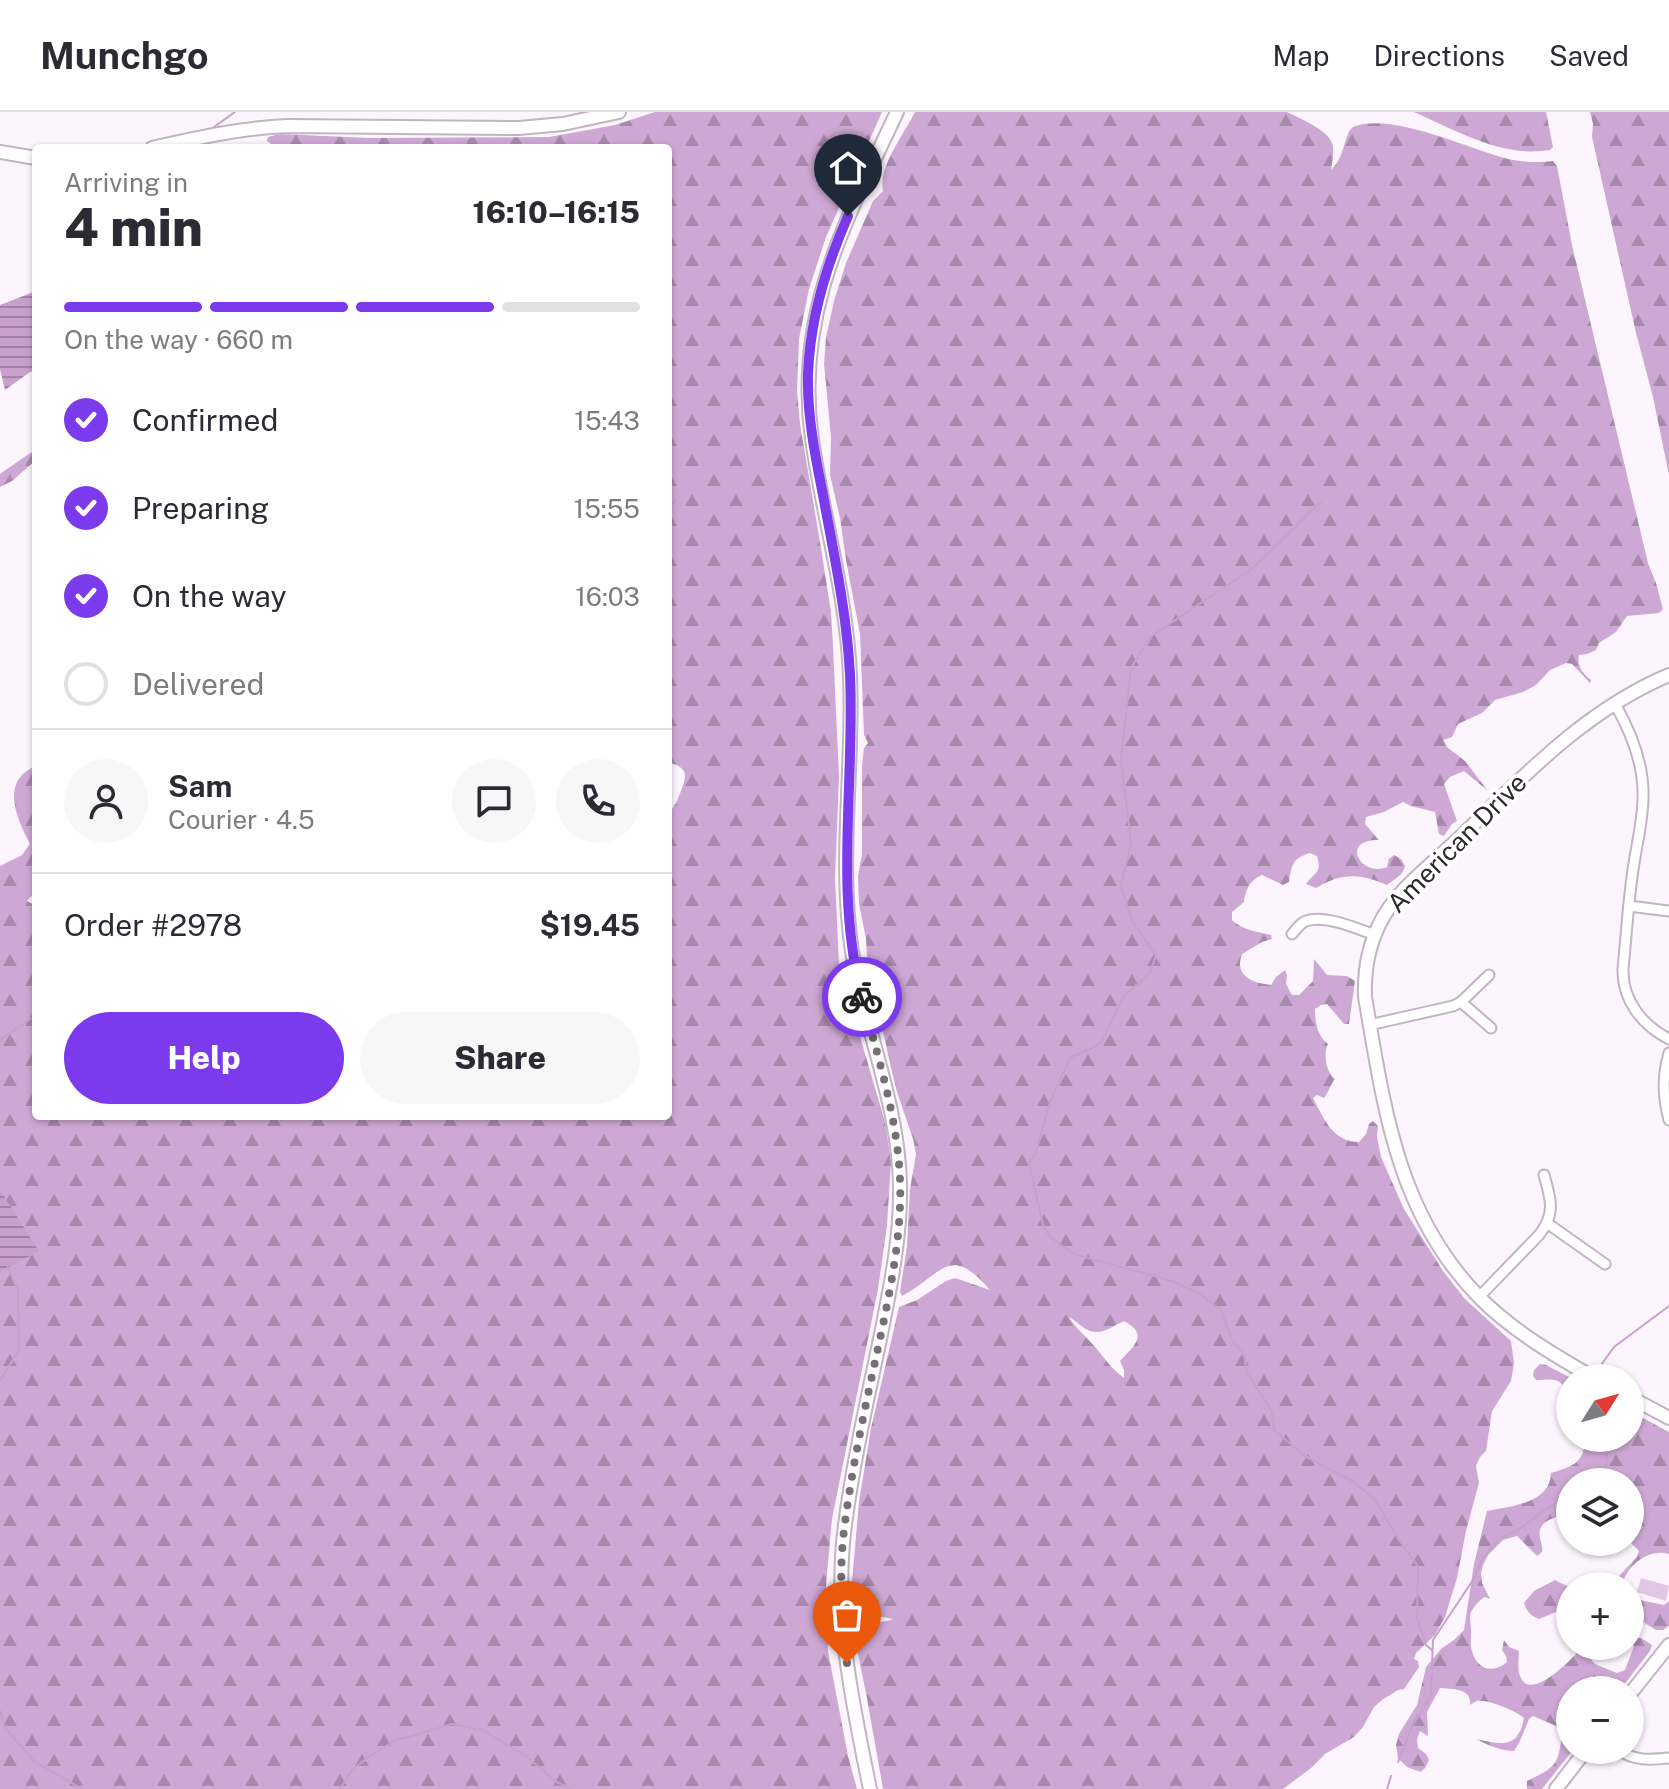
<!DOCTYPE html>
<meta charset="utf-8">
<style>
:root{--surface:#fff;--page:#f7f7f7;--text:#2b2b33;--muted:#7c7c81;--line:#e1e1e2;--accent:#7c3aed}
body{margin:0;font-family:"Public Sans",sans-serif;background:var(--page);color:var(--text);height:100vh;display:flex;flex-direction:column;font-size:30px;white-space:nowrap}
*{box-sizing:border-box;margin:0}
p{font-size:26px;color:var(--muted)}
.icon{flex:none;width:44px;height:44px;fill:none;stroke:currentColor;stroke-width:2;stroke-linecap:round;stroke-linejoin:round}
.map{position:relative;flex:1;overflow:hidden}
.sheet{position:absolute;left:32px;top:32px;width:640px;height:976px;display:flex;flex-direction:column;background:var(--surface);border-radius:8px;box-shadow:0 2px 6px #0004}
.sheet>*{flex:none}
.needle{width:52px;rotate:53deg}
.tools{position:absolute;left:1556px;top:1252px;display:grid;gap:16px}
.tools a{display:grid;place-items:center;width:88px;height:88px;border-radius:50%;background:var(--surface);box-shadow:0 2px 6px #0004;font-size:40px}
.pin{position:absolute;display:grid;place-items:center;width:68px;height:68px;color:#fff;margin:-82px -34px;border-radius:50% 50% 50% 0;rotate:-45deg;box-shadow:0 0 8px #0007}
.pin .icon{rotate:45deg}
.courier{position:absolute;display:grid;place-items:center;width:80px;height:80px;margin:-40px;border:6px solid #7c3aed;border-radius:50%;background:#fff;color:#222;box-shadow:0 2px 10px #0007}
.overview em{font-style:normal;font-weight:800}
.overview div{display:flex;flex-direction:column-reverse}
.overview{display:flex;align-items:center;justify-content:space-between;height:136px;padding:0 32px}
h1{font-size:52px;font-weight:800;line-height:60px}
.bar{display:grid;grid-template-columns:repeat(4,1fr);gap:12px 8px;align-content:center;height:96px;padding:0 32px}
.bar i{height:10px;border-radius:6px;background:var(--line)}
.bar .active{background:var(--accent)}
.bar p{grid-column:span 4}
.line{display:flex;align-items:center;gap:20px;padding:0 32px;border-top:2px solid var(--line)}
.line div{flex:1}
.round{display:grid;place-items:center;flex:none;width:84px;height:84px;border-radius:42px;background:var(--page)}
ol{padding:0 32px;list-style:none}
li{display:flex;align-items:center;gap:24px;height:88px}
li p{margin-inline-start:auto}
li .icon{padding:8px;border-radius:50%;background:var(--accent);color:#fff;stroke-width:4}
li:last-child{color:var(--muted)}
li i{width:44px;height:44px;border:4px solid var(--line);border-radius:50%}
.cta{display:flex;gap:16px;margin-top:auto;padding:16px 32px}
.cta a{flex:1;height:92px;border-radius:48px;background:var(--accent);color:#fff;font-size:32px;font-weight:800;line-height:92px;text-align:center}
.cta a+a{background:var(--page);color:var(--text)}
header{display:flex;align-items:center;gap:48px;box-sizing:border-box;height:112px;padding:0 40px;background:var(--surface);border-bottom:2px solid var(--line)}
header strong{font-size:38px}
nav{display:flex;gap:44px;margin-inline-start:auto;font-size:28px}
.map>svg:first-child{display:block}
</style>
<header>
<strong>Munchgo</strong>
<nav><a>Map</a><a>Directions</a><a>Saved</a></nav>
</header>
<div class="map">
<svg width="1669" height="1677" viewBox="0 0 1669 1677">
<defs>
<pattern id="forest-firs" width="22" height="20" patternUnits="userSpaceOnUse" patternTransform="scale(2)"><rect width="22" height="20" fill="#cea8d4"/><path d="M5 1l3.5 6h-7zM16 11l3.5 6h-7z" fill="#a789ac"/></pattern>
<pattern id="water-rules" width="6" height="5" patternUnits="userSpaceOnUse" patternTransform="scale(2)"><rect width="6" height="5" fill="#c7a1cc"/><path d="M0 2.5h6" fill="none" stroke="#a283a6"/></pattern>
</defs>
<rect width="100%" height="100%" fill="#fdf5fe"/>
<!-- forest -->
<g fill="url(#forest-firs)" fill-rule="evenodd">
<path d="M655,0H882L826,125L809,177L799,227L797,279L800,312L820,430L831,500L833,534L839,665L835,766L839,853L885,1010L891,1049L887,1114L878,1177L832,1407L826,1473L828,1539L848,1644L857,1677H0V754L22,743L30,732C16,705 0,669 36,654V736L34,739L36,743V778L27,789L36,794V1004H668V702C675,694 677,689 681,679C688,661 687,656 668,650V36H277L267,29L268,25L279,22L370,26L549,25L615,13Z"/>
<path d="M915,0H1287C1299,6 1328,18 1332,31C1335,39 1332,50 1331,58C1346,44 1343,23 1353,15C1391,0 1464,35 1504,46C1520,50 1536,51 1553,49L1557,54L1572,133L1648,451L1656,471L1663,497L1659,501L1627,504L1616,520L1599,531L1596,538L1587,542L1579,543C1577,555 1582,560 1591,568L1590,571L1572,552L1566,551L1550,558L1536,573L1523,580L1495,588L1482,601L1458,612L1452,625L1443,628L1447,635L1465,649L1488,679L1464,659L1450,665L1444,672L1457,709L1452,712L1444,724L1439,722L1435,700L1411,694L1403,690L1384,700L1366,705L1365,712L1379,728C1339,727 1361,766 1387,755L1389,747L1394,743L1401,747L1405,754C1403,763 1395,767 1387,773C1359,761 1342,761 1316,776L1306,772C1316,759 1322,761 1317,744L1310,741C1292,747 1292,752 1289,770L1283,773L1262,763C1250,768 1245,778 1244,790L1232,800V808C1244,819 1256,819 1271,823L1272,827L1262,830L1242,842C1234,864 1252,871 1271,873L1276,865L1285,858L1287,863L1286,872L1292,883H1299L1313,869L1314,847L1327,863L1347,864L1355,869L1349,912H1344L1327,892L1321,893L1315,897C1315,910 1317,924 1328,932C1323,942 1326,960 1335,967C1330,973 1329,980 1324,986L1317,983L1313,986C1324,1007 1333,1030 1359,1030L1366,1022L1369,1012L1373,1009L1378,1014L1377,1025L1381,1045L1404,1097L1443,1159L1465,1187L1511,1229L1514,1251L1511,1269L1492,1299L1486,1339L1480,1345L1476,1354L1479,1371L1466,1419L1457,1466L1445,1505L1435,1523L1416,1541L1414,1547L1418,1549L1419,1555L1404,1577L1398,1578L1382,1588L1374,1595L1363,1615L1354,1625L1325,1642L1311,1656L1283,1677H883L866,1581L853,1518C861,1512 882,1511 893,1507L857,1500L853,1495L851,1481L859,1390L871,1316L899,1195L917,1188L946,1169L955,1166L990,1178C949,1130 942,1163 902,1184L900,1180L907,1134L910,1077L916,1042L913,1027L897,980L889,947L867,845L866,827L859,792L858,764L862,742V654L864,636L868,631L864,623L860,522L846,448L840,406L830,363L831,325L824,252L826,225L834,189L846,151L873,89L883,79C878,55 904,22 915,0ZM1069,1205C1073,1207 1076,1210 1080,1213C1098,1227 1107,1217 1124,1209C1150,1223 1133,1234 1120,1249L1124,1258V1266C1113,1258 1105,1247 1096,1236C1087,1225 1076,1217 1069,1205Z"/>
<path d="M1414,0H1546L1553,35L1550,38C1502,46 1457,19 1414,0Z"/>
<path d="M1590,0H1669V363L1653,285L1636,221L1592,25L1593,12Z"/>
<path d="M36,337V348L12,369L0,375V362Z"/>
<path d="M1540,1252L1546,1253L1571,1266L1570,1283C1560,1265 1555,1267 1536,1268L1533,1264L1534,1258Z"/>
<path d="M1630,1299L1669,1320V1442C1648,1436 1626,1454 1622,1474H1616L1620,1463L1637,1445L1639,1439L1630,1430V1370H1570V1401C1557,1405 1536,1408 1540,1426C1541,1431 1543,1435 1542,1440L1537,1444L1517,1424L1503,1428L1488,1443L1483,1453L1481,1461L1482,1471L1490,1487L1484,1485C1479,1489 1474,1494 1471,1500C1469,1505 1471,1513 1471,1519C1471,1526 1470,1533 1472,1539C1477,1558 1493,1562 1507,1550L1506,1544L1502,1538L1504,1528L1509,1535L1519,1539C1519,1546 1517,1557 1520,1564C1530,1590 1567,1551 1576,1542L1575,1534H1580L1595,1552L1617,1561L1625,1558L1634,1534L1630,1529L1634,1526H1641L1652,1533L1650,1539L1620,1578H1570V1638H1573L1542,1677H1527V1669C1560,1653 1557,1653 1563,1617L1533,1604L1529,1607L1519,1631L1514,1639C1501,1639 1488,1633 1476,1627C1501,1632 1518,1638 1524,1606C1516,1599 1488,1587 1477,1589C1474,1590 1472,1592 1470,1593C1472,1576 1452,1577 1440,1576L1427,1600L1428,1624L1420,1619L1417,1627L1418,1636L1426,1642L1429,1648L1425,1656L1421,1660L1407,1655L1398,1646L1396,1633L1399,1622L1417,1593L1426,1555L1442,1536L1454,1528L1464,1518L1474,1452L1487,1399C1510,1394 1550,1392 1551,1361C1571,1355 1586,1351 1584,1326H1630Z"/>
<path d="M1555,1468L1569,1475L1570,1493L1566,1496L1539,1507C1531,1504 1527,1500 1524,1491L1534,1479Z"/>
<path d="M1630,1486L1664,1493L1669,1489V1514L1663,1518H1656L1630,1502Z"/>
</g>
<!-- pitch -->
<path fill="#e2c6e6" d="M1641,1466L1669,1474L1666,1489L1637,1480Z"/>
<!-- water -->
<g fill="url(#water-rules)">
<path d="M36,179V258L30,260L5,278L0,257V193Z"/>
<path d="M0,1078L39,1139L0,1160Z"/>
</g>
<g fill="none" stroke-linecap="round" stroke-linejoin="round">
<!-- stream -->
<g stroke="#c7a1cc" stroke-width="2">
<path d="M214,15L235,0"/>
<path d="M211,36L212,35"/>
<path d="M1321,390L1253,456L1150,525L1131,556L1121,647L1131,731L1121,774L1132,809L1156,844L1150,861L1124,884L1102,929L1096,934L1070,946L1050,990L1036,1041L1029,1051L1043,1113L1050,1125L1074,1142L1172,1169L1200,1182L1221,1198L1232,1228L1244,1243L1247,1261L1272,1299L1274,1318L1305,1344L1354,1370L1376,1389L1398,1427L1418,1454L1417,1506L1426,1533L1432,1538"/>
<path d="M668,398L675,388"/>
<path d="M0,928L36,903"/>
<path d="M1601,1253L1614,1235L1669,1194"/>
<path d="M0,1269L19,1238L18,1179L7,1153"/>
<path d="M1598,1370C1606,1357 1611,1340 1603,1326"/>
<path d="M0,1598L5,1616L34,1649L82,1677"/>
<path d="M1398,1650L1412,1615L1431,1583L1433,1528L1473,1468L1483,1446L1499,1427L1521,1416L1546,1397L1562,1389L1570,1387"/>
<path d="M340,1677L352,1658L370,1644L398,1627L412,1624L452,1612L483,1618L527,1645L557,1670L571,1677"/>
<path d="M1387,1677L1391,1664"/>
</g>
<defs>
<g id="street">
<path d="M1615,592C1631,620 1644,652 1643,685C1643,711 1635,739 1632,765C1628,795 1626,826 1623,857C1622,888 1642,913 1669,927"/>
<path d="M1629,794L1669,799"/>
<path d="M1292,822C1297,817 1300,811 1306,809C1324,802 1358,817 1375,823"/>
<path d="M1461,890L1491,916"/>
<path d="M1369,913L1453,894L1461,890L1489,863"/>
<path d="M1669,941C1662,965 1663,985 1669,1008"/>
<path d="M1547,1111L1605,1152"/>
<path d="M1479,1185L1539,1123C1556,1102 1551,1087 1544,1063"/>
<path d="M1618,1638C1635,1649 1650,1648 1669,1646"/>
</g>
<g id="secondary">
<path d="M152,36C197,26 241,16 287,14L519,16L563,12L619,0"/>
<path d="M0,40L36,46"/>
<path d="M1594,1266C1554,1243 1513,1219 1480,1186C1397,1102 1384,995 1365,885C1364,860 1368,836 1379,813C1394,781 1427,756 1453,732C1519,669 1583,599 1669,563"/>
<path d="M1630,1285L1669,1306"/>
<path d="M1630,1582L1669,1533"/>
<path d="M870,1677C852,1590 833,1502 845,1413C853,1351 867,1289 880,1227C890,1177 901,1125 900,1074C899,993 865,918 852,839C838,748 854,655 850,564C847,484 823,406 812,327C794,201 846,109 897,0"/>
<path d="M1556,1677L1586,1638"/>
</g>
</defs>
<!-- street casing -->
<use href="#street" stroke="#c0b6c1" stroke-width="13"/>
<!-- secondary casing -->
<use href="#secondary" stroke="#c0b6c1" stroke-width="16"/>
<!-- street -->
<use href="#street" stroke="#fff" stroke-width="9"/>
<!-- secondary -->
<use href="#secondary" stroke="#fff" stroke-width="12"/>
</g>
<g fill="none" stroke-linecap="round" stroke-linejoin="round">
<!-- done -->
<path stroke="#757076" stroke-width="8" stroke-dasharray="0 14.4" d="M847,1551C841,1507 839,1462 844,1418C851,1362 863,1305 875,1250C886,1199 898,1146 900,1094C903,1022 880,953 862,885"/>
<!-- route -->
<path stroke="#7c3aed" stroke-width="10" d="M848,104C826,154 810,207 808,262C807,303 815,343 823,383C834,443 847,502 850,563C855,671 834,779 862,885"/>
</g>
<g text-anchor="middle" stroke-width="8" stroke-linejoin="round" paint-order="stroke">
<!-- street labels -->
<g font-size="26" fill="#2c282c" stroke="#fff">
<text transform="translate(1457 731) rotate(-45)" y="9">American Drive</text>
</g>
</g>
</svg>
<div class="tools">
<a><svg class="needle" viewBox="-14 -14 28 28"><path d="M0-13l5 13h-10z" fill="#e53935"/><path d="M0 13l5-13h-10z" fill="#7c7c81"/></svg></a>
<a><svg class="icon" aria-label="layers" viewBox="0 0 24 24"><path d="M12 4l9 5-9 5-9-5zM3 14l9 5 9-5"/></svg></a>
<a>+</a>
<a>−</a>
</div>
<div class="pin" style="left:847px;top:1551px;background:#ea580c"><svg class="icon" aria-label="bag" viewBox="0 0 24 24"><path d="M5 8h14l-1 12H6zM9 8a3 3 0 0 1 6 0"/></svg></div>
<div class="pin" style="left:848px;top:104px;background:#1f2937"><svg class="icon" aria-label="home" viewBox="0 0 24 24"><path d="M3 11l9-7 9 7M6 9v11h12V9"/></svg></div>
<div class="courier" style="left:862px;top:885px"><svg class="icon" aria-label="bike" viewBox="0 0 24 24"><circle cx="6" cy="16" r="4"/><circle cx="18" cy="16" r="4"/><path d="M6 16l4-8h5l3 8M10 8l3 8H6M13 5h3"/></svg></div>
<section class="sheet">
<div class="overview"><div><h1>4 min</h1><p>Arriving in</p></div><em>16:10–16:15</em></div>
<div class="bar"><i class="active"></i><i class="active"></i><i class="active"></i><i></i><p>On the way · 660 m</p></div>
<ol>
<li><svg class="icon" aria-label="check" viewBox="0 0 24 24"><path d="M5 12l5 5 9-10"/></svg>Confirmed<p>15:43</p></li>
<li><svg class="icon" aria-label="check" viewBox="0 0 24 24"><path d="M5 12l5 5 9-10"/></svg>Preparing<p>15:55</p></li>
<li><svg class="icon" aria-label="check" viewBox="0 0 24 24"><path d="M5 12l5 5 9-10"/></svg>On the way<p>16:03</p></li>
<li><i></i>Delivered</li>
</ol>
<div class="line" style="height:144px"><a class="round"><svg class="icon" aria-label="person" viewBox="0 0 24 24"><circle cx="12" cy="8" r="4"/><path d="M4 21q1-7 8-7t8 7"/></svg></a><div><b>Sam</b><p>Courier · 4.5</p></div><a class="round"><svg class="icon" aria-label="chat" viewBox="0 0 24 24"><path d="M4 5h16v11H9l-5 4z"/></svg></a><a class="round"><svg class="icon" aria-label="phone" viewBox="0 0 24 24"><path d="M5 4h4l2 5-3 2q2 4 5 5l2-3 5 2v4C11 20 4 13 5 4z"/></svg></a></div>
<div class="line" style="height:104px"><div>Order #2978</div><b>$19.45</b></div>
<div class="cta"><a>Help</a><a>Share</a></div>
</section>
</div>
